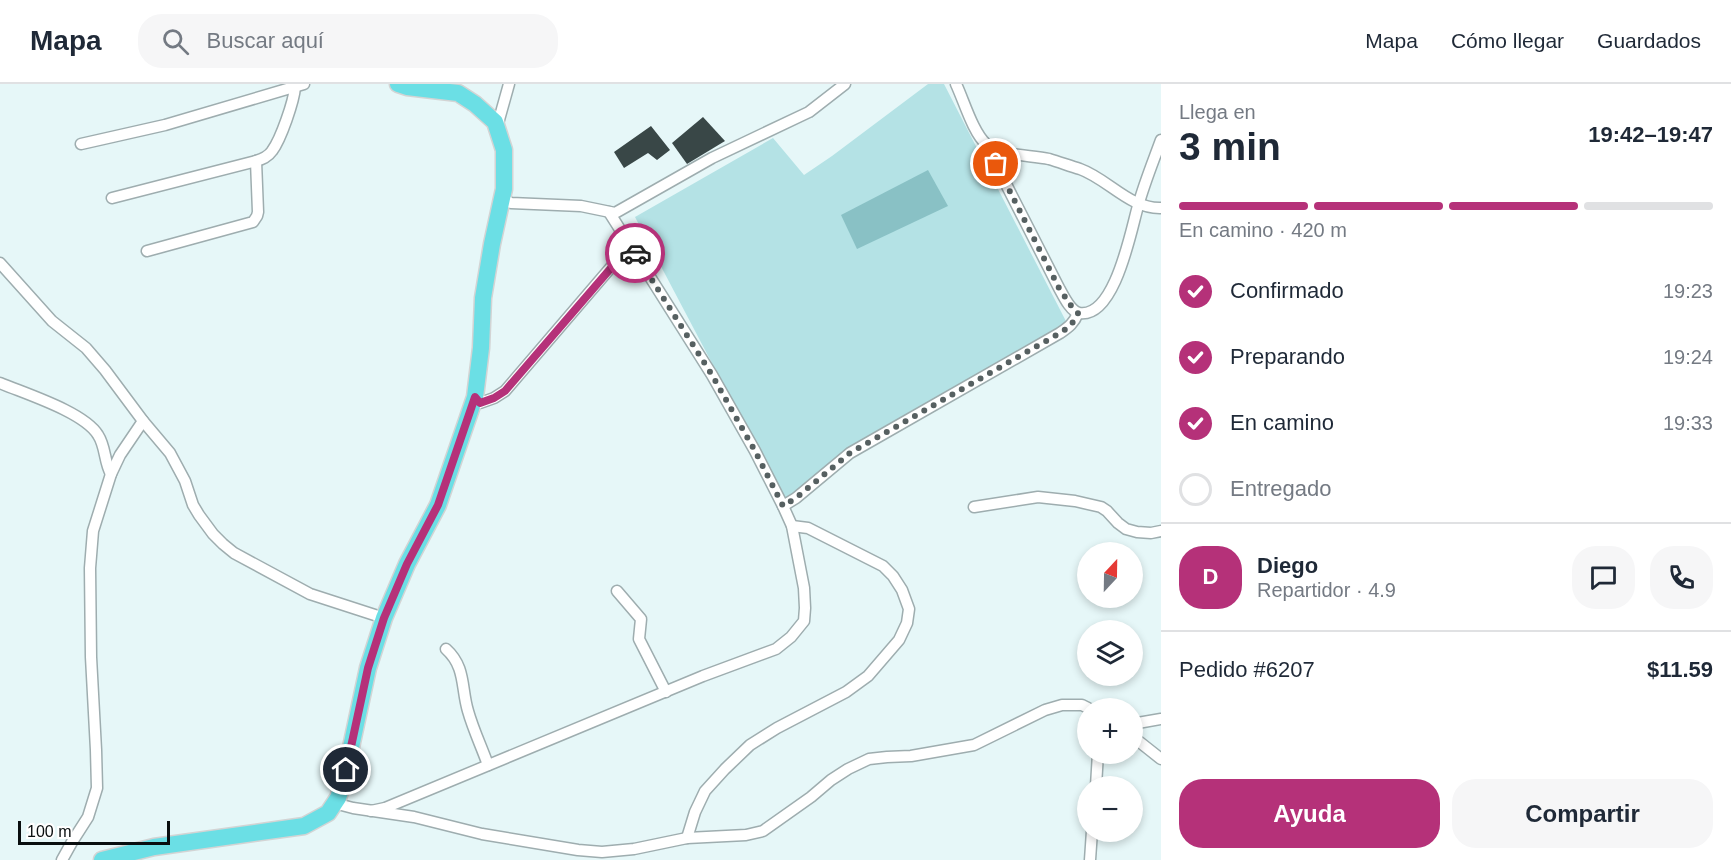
<!DOCTYPE html>
<html lang="es">
<meta charset="utf-8">
<style>
:root{--surface:#fff;--page:#f6f6f7;--text:#1f2937;--muted:#747a83;--line:#e0e1e3;--accent:#b53179}
body{margin:0;font-family:Arial,sans-serif;background:var(--page);color:var(--text);height:100vh;display:flex;flex-direction:column;font-size:22px;white-space:nowrap}
*{box-sizing:border-box;margin:0}
p{font-size:20px;color:var(--muted)}
.icon{flex:none;width:33px;height:33px;fill:none;stroke:currentColor;stroke-width:2;stroke-linecap:round;stroke-linejoin:round}
.map{position:relative;flex:1;overflow:hidden}
.sheet{display:flex;flex-direction:column;background:var(--surface);width:570px}
.sheet>*{flex:none}
.needle{width:39px;rotate:22deg}
.controls{position:absolute;left:1077px;top:458px;display:grid;gap:12px}
.controls a{display:grid;place-items:center;width:66px;height:66px;border-radius:50%;background:var(--surface);box-shadow:0 3px 9px #0003;font-size:30px}
.scale{position:absolute;left:18px;bottom:15px;width:152px;box-sizing:border-box;padding-left:6px;border:3px solid #090e0f;border-top:0;font-size:16px;line-height:21px;white-space:nowrap;color:#090e0f;-webkit-text-stroke:4px #fff;paint-order:stroke}
.pin{position:absolute;display:grid;place-items:center;width:51px;height:51px;color:#fff;margin:-26px;border:3px solid #fff;border-radius:50%;box-shadow:0 2px 6px #0007}
.courier{position:absolute;display:grid;place-items:center;width:60px;height:60px;margin:-30px;border:4px solid #b53179;border-radius:50%;background:#fff;color:#222;box-shadow:0 2px 8px #0007}
.headline em{font-style:normal;font-weight:700}
.headline div{display:flex;flex-direction:column-reverse}
.headline{display:flex;align-items:center;justify-content:space-between;height:102px;padding:0 18px}
h1{font-size:39px;font-weight:700;line-height:45px}
.bar{display:grid;grid-template-columns:repeat(4,1fr);gap:9px 6px;align-content:center;height:72px;padding:0 18px}
.bar i{height:8px;border-radius:4px;background:var(--line)}
.bar .on{background:var(--accent)}
.bar p{grid-column:span 4}
.line{display:flex;align-items:center;gap:15px;padding:0 18px;border-top:2px solid var(--line)}
.line div{flex:1}
.round{display:grid;place-items:center;flex:none;width:63px;height:63px;border-radius:24px;background:var(--page)}
ol{padding:0 18px;list-style:none}
li{display:flex;align-items:center;gap:18px;height:66px}
li p{margin-inline-start:auto}
li .icon{padding:6px;border-radius:50%;background:var(--accent);color:#fff;stroke-width:4}
li:last-child{color:var(--muted)}
li i{width:33px;height:33px;border:3px solid var(--line);border-radius:50%}
.action{display:flex;gap:12px;margin-top:auto;padding:12px 18px}
.action a{flex:1;height:69px;border-radius:24px;background:var(--accent);color:#fff;font-size:24px;font-weight:700;line-height:69px;text-align:center}
.action a+a{background:var(--page);color:var(--text)}
header{display:flex;align-items:center;gap:36px;box-sizing:border-box;height:84px;padding:0 30px;background:var(--surface);border-bottom:2px solid var(--line)}
header strong{font-size:28px}
nav{display:flex;gap:33px;margin-inline-start:auto;font-size:21px}
.search{width:420px;height:54px;background:var(--page);display:flex;align-items:center;gap:15px;box-sizing:border-box;padding:0 21px;border-radius:24px;color:var(--muted);font-size:22px}
main{display:flex;flex:1;min-height:0}
.map>svg:first-child{display:block}
</style>
<header>
<strong>Mapa</strong>
<div class="search"><svg class="icon" aria-label="search" viewBox="0 0 24 24"><circle cx="10" cy="10" r="6"/><path d="M15 15l6 6"/></svg>Buscar aquí</div>
<nav><a>Mapa</a><a>Cómo llegar</a><a>Guardados</a></nav>
</header>
<main>
<div class="map">
<svg width="1161" height="776" viewBox="0 0 1161 776">
<rect width="100%" height="100%" fill="#e6f7f8"/>
<!-- green -->
<path fill="#b4e2e5" d="M928,0H944L1071,247L946,311L780,421L754,359L635,133L773,54L804,91L832,72Z"/>
<!-- water -->
<path fill="#89c1c5" d="M928,86L948,122L857,165L841,131Z"/>
<!-- building -->
<g fill="#394747">
<path d="M703,33L725,57L687,80L672,59Z"/>
<path d="M651,42L670,66L657,76L648,69L624,84L614,68Z"/>
</g>
<g fill="none" stroke-linecap="round" stroke-linejoin="round">
<defs>
<g id="street">
<path d="M956,0C964,17 973,49 987,61C1001,72 1031,71 1049,75C1059,78 1070,82 1080,85C1108,95 1130,125 1161,124"/>
<path d="M497,43L509,0"/>
<path d="M985,59L1059,204C1063,211 1070,227 1079,229C1115,235 1131,146 1138,122C1144,100 1153,78 1161,56"/>
<path d="M81,60L165,41L304,0"/>
<path d="M504,109L503,115L511,119L581,122L615,129L712,74L809,28L845,0"/>
<path d="M112,114L256,77C262,75 268,73 272,67C281,55 294,17 295,3L293,0"/>
<path d="M147,167L253,138L257,132L258,128L256,77"/>
<path d="M0,179L52,237L86,264L105,286L143,337L170,369L185,397L193,421L199,431L213,450L223,460L234,469L310,510L384,534"/>
<path d="M0,299C26,310 84,328 98,351C106,363 104,378 111,390"/>
<path d="M475,313L480,319L494,314L505,307L630,161"/>
<path d="M783,422L796,414L850,369L1060,249C1069,243 1074,239 1078,229"/>
<path d="M974,423L1038,413L1075,417L1101,423L1107,427L1118,439L1126,445L1137,448L1151,449L1161,447"/>
<path d="M617,507L641,535L639,555L666,608"/>
<path d="M446,565C466,583 461,604 468,627C473,645 482,664 488,681"/>
<path d="M1132,640L1161,635"/>
<path d="M1132,652L1161,675"/>
<path d="M1096,702L1098,669"/>
<path d="M334,719L353,724L414,733L482,750L578,766L602,768L634,765L687,754L746,751L763,747L811,713L831,696L848,685L869,675L887,673L911,672L974,661L1045,626L1062,621H1082L1088,624"/>
<path d="M371,727L385,724L703,592L776,565L791,553L804,537L805,524L804,504L792,442L783,422L755,367L712,291L609,128"/>
<path d="M687,754L695,728L705,707L725,685L750,661L777,644L846,608L868,592L899,556L907,539L909,525L902,506L893,492L883,482L808,444L792,442"/>
<path d="M62,776L72,758L88,733L97,704L96,666L91,573L90,484L93,447L111,390L120,371L143,337"/>
<path d="M1090,776L1092,747"/>
</g>
<path id="primary" d="M102,776L154,763L304,742L328,729L338,714L344,696L368,584L384,534L407,480L438,421L475,313L481,264L483,214L492,160L504,105V66L495,38L475,20L458,9L407,3L398,0"/>
</defs>
<!-- street casing -->
<use href="#street" stroke="#9eadaf" stroke-width="13"/>
<!-- primary casing -->
<use href="#primary" stroke="#d3d4d4" stroke-width="19"/>
<!-- street -->
<use href="#street" stroke="#fff" stroke-width="10"/>
<!-- primary -->
<use href="#primary" stroke="#6bdfe5" stroke-width="16"/>
</g>
<g fill="none" stroke-linecap="round" stroke-linejoin="round">
<!-- done -->
<path stroke="#566061" stroke-width="6" stroke-dasharray="0 10.8" d="M635,169L712,291L755,367L783,422L796,414L850,369L1060,249C1069,243 1074,239 1078,229L1074,226L1059,204L996,80"/>
<!-- route -->
<path stroke="#b53179" stroke-width="8" d="M346,686L368,584L384,534L407,480L438,421L475,313L480,319L494,314L505,307L630,162L635,169"/>
</g>
</svg>
<div class="controls">
<a><svg class="needle" viewBox="-14 -14 28 28"><path d="M0-13l5 13h-10z" fill="#e53935"/><path d="M0 13l5-13h-10z" fill="#747a83"/></svg></a>
<a><svg class="icon" aria-label="layers" viewBox="0 0 24 24"><path d="M12 4l9 5-9 5-9-5zM3 14l9 5 9-5"/></svg></a>
<a>+</a>
<a>−</a>
</div>
<div class="scale">100 m</div>
<div class="pin" style="left:996px;top:80px;background:#ea580c"><svg class="icon" aria-label="bag" viewBox="0 0 24 24"><path d="M5 8h14l-1 12H6zM9 8a3 3 0 0 1 6 0"/></svg></div>
<div class="pin" style="left:346px;top:686px;background:#1f2937"><svg class="icon" aria-label="home" viewBox="0 0 24 24"><path d="M3 11l9-7 9 7M6 9v11h12V9"/></svg></div>
<div class="courier" style="left:635px;top:169px"><svg class="icon" aria-label="car" viewBox="0 0 24 24"><path d="M5 17H2v-5l4-1 3-4h7l3 4 3 1v5h-3M9 17h6M6 11h13"/><circle cx="7" cy="17" r="2"/><circle cx="17" cy="17" r="2"/></svg></div>
</div>
<section class="sheet">
<div class="headline"><div><h1>3 min</h1><p>Llega en</p></div><em>19:42–19:47</em></div>
<div class="bar"><i class="on"></i><i class="on"></i><i class="on"></i><i></i><p>En camino · 420 m</p></div>
<ol>
<li><svg class="icon" aria-label="check" viewBox="0 0 24 24"><path d="M5 12l5 5 9-10"/></svg>Confirmado<p>19:23</p></li>
<li><svg class="icon" aria-label="check" viewBox="0 0 24 24"><path d="M5 12l5 5 9-10"/></svg>Preparando<p>19:24</p></li>
<li><svg class="icon" aria-label="check" viewBox="0 0 24 24"><path d="M5 12l5 5 9-10"/></svg>En camino<p>19:33</p></li>
<li><i></i>Entregado</li>
</ol>
<div class="line" style="height:108px"><b class="round" style="background:var(--accent);color:#fff">D</b><div><b>Diego</b><p>Repartidor · 4.9</p></div><a class="round"><svg class="icon" aria-label="chat" viewBox="0 0 24 24"><path d="M4 5h16v11H9l-5 4z"/></svg></a><a class="round"><svg class="icon" aria-label="phone" viewBox="0 0 24 24"><path d="M5 4h4l2 5-3 2q2 4 5 5l2-3 5 2v4C11 20 4 13 5 4z"/></svg></a></div>
<div class="line" style="height:78px"><div>Pedido #6207</div><b>$11.59</b></div>
<div class="action"><a>Ayuda</a><a>Compartir</a></div>
</section>
</main>
